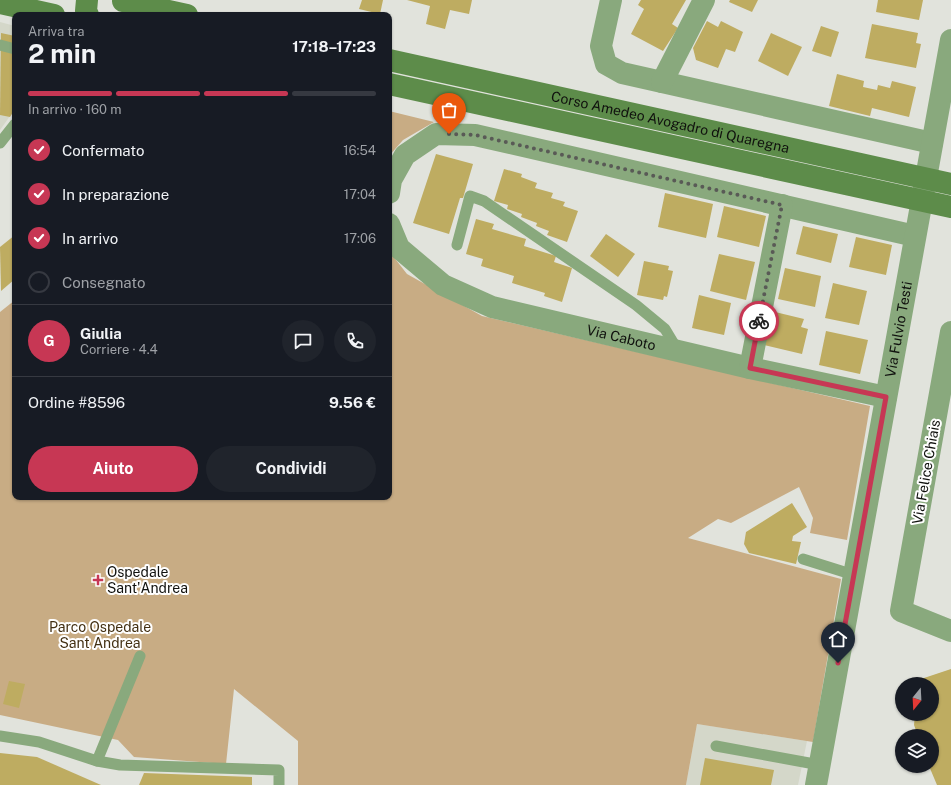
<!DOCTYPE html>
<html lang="it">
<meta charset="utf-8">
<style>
:root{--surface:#171b24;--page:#20242c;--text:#f1f3f6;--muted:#9ea1a6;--line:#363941;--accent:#c73754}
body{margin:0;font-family:"Public Sans",sans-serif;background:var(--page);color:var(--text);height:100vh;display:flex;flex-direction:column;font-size:15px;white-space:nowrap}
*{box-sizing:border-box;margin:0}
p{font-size:13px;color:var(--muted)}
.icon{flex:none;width:22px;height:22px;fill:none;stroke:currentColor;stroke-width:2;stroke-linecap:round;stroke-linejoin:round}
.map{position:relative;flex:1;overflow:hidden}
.drawer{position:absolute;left:12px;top:12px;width:380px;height:488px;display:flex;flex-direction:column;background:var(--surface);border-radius:8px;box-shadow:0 1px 3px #0004}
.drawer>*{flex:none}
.needle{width:26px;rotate:198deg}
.buttons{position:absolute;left:895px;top:677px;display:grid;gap:8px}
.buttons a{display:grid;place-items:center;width:44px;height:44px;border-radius:50%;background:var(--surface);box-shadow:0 1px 3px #0004;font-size:20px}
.pin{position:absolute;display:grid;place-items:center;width:34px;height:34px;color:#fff;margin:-41px -17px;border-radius:50% 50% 50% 0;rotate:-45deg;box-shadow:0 0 4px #0007}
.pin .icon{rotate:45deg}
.courier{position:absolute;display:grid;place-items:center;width:40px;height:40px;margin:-20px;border:3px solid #c73754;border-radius:50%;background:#fff;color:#222;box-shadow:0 1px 5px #0007}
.head em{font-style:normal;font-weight:700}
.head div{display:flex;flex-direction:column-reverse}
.head{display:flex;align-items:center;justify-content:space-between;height:68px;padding:0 16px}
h1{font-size:26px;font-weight:700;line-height:30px}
.bar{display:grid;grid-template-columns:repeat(4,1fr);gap:6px 4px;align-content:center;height:48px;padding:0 16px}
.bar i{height:5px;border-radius:3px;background:var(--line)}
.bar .selected{background:var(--accent)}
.bar p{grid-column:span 4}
.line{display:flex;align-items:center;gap:10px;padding:0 16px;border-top:1px solid var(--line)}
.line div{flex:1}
.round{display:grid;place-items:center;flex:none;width:42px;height:42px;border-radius:21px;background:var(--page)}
ol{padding:0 16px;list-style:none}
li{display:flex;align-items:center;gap:12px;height:44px}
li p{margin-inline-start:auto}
li .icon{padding:4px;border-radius:50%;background:var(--accent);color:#fff;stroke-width:4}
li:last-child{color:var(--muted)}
li i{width:22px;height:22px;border:2px solid var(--line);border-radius:50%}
.cta{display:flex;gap:8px;margin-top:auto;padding:8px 16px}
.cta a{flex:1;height:46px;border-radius:24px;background:var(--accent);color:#fff;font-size:16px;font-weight:700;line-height:46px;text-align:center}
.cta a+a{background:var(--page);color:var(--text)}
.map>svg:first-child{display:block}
</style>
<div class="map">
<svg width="951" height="785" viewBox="0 0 951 785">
<rect width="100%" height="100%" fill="#e1e3dc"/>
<!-- built -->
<g fill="#d4d7c9">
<path d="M0,22L15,26V109L0,130Z"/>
<path d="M697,724L807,741L798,785H686Z"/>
</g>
<!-- green -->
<g fill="#c8ac84">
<path d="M389,111L434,122L403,140L389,156Z"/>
<path d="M389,251L407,274L482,316L870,406L847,540L810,533L813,518L799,487L731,523L718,519L688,538L841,579L813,742L697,724L686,785H298V741L234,689L226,764L134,757L118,740L0,715V312L15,300V497H389Z"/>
</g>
<!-- building -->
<g fill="#beac61">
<path d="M362,0H383L380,14L359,9Z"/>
<path d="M407,0H472L469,14L450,10L445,29L426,24L430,6Z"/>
<path d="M641,0H686L672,24L678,28L663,51L631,34L644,9L638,5Z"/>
<path d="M730,0H758L752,12L729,2Z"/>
<path d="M878,0H923L919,20L876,12Z"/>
<path d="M707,21L718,27L721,21L743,32L735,52L726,49L718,68L696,60L693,48Z"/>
<path d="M872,24L918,33L916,43L921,44L916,68L865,58Z"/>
<path d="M821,26L839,32L831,57L812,51Z"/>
<path d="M1,33L15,36V109L10,117L0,115Z"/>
<path d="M771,33L802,47L788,76L758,61Z"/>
<path d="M837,74L864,81L863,87L877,90L878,85L890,88L892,81L916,87L909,117L872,108L870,116L829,106Z"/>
<path d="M436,154L473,164L463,198H460L449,234L413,223Z"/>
<path d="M504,169L522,174L521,177L537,183L535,188L553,193L551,198L565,202L563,206L578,211L567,242L547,235L549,231L536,226L537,223L521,217L522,214L507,209L508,205L494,201Z"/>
<path d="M665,193L713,204L706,238L658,227Z"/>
<path d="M724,206L766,216L759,247L717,237Z"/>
<path d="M476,219L494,224L492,229L526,239L524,246L556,256L554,262L572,268L562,302L544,296L545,293L512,283L514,276L481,266L483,259L466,254Z"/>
<path d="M803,226L838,234L831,263L796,254Z"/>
<path d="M606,234L635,254L618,277L590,256Z"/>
<path d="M15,235V279L1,291L0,247Z"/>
<path d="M856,237L892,245L886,275L849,267Z"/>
<path d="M719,254L755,262L746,300L710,291Z"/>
<path d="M644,261L669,266L668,270L673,271L667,297L664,296L663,300L637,295Z"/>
<path d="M785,268L821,276L815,307L778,299Z"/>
<path d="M833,283L867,291L859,325L825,318Z"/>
<path d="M699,295L731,303L724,335L692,328Z"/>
<path d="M771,311L804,319L801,327L808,329L802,354L764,345Z"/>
<path d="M826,331L868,340L860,374L819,365Z"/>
<path d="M792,503L807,527L793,536L792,541L801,542L796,564L749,553L744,544L746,532Z"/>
<path d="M951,669V785H937L929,766H932V736H918L914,725L915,714H932V684H918V680Z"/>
<path d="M9,681L25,684L19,708L3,704Z"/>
<path d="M0,753L37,757L101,785H0Z"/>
<path d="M705,758L774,770L771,785H700Z"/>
<path d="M144,773L252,777V785H139Z"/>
</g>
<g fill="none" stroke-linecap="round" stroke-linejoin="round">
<!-- lane -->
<g stroke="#89a97d" stroke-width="11">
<path d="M0,45L15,49"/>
<path d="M0,143L15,124"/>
<path d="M457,245L470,196L484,201L636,305L665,329L674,344L675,350"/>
<path d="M803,559L854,575"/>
<path d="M0,736L39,742L97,761L120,765L279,770V785"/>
<path d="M716,746L820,765"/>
<path d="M97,761L140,656"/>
</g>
<!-- street -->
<g stroke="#89a97d" stroke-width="22">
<path d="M611,0L601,46L606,64L622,73L932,143"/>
<path d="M662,82L704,0"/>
<path d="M389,193L391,180L405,155L436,134L475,135L915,236"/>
<path id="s1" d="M389,224L399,248L443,285L492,307L750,368L886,397"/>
<path d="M951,332L901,611L951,631"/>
<path d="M750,368L782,205"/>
<path id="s2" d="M816,785L951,40"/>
</g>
<!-- secondary -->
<g stroke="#5d8c4a" stroke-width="22">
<path d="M87,0L86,11L88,15"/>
<path d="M123,1L187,15"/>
<path d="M0,3L54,15"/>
<path id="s3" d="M389,60L951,184"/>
<path d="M389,84L951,207"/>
</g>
</g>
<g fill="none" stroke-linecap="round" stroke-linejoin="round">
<!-- done -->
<path stroke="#595a56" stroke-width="4" stroke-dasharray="0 7.2" d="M449,134L475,135L782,205L759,321"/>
<!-- route -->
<path stroke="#c73754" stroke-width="5" d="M759,321L750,368L886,397L838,663"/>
</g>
<!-- markers -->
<path fill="#c73754" stroke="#fff" stroke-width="1.5" d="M96 574h4v4h4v4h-4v4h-4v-4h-4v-4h4z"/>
<g text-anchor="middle" stroke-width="4" stroke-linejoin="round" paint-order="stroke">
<!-- street labels -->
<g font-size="14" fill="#10110e" stroke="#fff">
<text dy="5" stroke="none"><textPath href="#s3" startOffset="288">Corso Amedeo Avogadro di Quaregna</textPath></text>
<text dy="5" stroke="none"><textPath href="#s2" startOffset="463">Via Fulvio Testi</textPath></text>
<text dy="5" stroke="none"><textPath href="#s1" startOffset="270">Via Caboto</textPath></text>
<text transform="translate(926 472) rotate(-80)" y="5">Via Felice Chiais</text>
</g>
<!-- poi labels -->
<g font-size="14" fill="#10110e" stroke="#fff" text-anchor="start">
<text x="107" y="577">Ospedale<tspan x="107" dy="16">Sant'Andrea</tspan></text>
</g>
<!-- park labels -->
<g font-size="14" fill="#433013" stroke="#fff">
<text x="100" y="632">Parco Ospedale<tspan x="100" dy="16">Sant Andrea</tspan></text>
</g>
</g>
</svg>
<div class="buttons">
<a><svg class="needle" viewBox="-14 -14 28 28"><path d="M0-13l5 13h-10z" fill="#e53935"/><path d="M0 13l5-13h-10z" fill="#9ea1a6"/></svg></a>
<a><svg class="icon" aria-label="layers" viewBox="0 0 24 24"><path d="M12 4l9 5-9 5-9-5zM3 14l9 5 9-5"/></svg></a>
</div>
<div class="pin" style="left:449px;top:134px;background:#ea580c"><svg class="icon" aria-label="bag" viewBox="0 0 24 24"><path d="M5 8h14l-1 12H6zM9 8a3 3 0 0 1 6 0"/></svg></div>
<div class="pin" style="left:838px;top:663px;background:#1f2937"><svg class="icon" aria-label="home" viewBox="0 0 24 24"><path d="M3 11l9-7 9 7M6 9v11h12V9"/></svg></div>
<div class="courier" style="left:759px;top:321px"><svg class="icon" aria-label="bike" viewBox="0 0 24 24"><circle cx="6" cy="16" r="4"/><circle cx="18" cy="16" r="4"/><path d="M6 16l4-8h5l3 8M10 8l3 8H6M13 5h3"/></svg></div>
<section class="drawer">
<div class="head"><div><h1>2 min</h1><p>Arriva tra</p></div><em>17:18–17:23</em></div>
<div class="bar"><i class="selected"></i><i class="selected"></i><i class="selected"></i><i></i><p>In arrivo · 160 m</p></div>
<ol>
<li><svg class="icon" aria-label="check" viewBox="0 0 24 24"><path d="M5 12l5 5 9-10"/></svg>Confermato<p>16:54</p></li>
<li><svg class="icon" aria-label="check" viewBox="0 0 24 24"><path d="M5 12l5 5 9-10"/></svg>In preparazione<p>17:04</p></li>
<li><svg class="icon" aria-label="check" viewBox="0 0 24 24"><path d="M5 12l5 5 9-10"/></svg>In arrivo<p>17:06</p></li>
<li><i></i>Consegnato</li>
</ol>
<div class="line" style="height:72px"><b class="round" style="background:var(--accent);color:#fff">G</b><div><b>Giulia</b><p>Corriere · 4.4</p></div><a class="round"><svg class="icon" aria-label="chat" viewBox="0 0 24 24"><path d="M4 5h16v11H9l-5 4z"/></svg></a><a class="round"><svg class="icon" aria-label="phone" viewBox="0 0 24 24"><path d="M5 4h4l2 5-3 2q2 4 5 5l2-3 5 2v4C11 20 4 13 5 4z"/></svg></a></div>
<div class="line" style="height:52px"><div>Ordine #8596</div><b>9.56 €</b></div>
<div class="cta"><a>Aiuto</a><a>Condividi</a></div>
</section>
</div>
